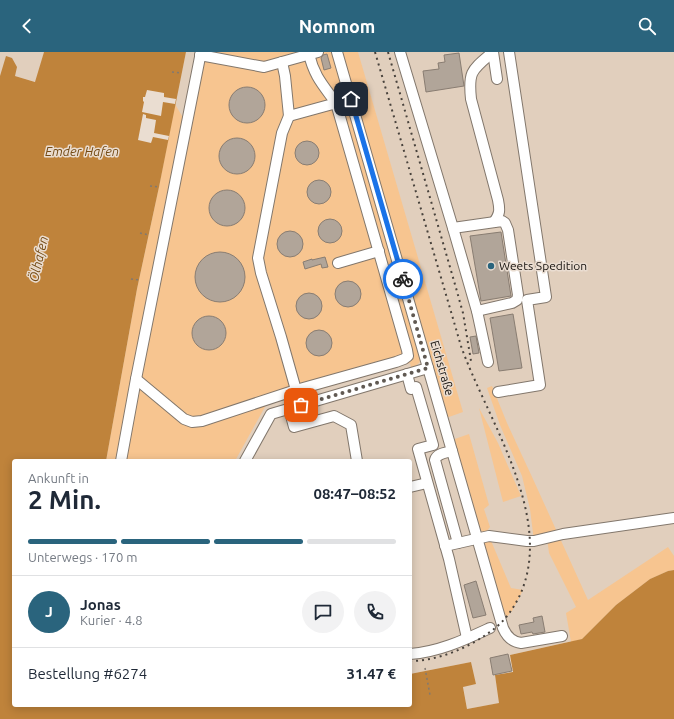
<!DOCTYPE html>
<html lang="de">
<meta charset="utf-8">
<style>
:root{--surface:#fff;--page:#f2f2f3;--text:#1f2937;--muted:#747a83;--line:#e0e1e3;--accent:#2a647d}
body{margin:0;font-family:Ubuntu,sans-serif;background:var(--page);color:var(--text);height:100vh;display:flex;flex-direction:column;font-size:15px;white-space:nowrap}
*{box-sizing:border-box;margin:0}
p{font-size:13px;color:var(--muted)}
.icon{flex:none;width:22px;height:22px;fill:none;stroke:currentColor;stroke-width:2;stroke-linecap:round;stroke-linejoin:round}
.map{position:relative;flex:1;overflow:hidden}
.details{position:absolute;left:12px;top:407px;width:400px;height:248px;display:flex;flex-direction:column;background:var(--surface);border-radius:4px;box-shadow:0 2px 10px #0003}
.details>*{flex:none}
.pin{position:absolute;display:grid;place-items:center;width:34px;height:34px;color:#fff;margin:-17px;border-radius:8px;box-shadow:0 2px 6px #0006}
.courier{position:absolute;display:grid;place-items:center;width:40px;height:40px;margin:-20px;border:3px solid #1a73e8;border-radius:50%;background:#fff;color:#222;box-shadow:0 1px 5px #0007}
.headline em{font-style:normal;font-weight:700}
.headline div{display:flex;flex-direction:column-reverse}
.headline{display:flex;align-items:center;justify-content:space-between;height:68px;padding:0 16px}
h1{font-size:26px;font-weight:700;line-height:30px}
.bar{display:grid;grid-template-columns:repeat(4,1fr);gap:6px 4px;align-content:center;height:48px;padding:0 16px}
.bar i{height:5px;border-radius:3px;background:var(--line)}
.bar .active{background:var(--accent)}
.bar p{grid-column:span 4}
.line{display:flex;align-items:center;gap:10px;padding:0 16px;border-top:1px solid var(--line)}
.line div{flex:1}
.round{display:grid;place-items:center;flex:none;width:42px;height:42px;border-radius:21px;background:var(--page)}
header{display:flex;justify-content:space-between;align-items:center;height:52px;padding:0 16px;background:var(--accent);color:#fff;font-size:18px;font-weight:700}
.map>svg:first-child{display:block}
</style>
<header><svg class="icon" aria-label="back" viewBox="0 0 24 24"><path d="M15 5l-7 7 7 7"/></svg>Nomnom<svg class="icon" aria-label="search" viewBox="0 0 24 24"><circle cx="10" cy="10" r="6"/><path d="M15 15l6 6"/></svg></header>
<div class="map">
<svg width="674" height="667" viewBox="0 0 674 667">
<rect width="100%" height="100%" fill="#eaddd1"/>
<!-- built -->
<g fill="#e1cfbd">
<path d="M0,0H44L36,30L15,24H0Z"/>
<path d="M186,0H674V518L668,519L650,527L616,553L582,587L510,603L512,619L495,623L500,651L467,657L463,634L476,632L471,610L410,622V409H106L176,47Z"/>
</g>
<!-- green -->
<g fill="#f7c590">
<path d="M201,0H337L346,42L343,46L340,54L348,57L419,297C421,308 423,311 411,316L410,311L266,353L235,409H106L137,237L159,135L175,52L186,71Z"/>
<path d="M338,0H358L463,360L446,366Z"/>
<path d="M492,334L507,371L533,427L588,548L668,495L674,504V518L668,519L650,527L616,553L582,587L571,590L566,561L576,555L549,501L547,486L534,489L530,457L522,424L500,373L487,336Z"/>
<path d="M479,356L498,391L521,444L503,450Z"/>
<path d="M469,382L489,453L484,457L490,475L487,479L483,480L478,476L452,388Z"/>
<path d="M489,484L511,536L523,538L512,559L502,570L482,492Z"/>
</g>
<!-- water -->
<path fill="#bf833b" d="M44,0H186L159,135L137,237L106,409H14V653H410V622L471,610L476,632L463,635L467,657L499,651L495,623L513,620L510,603L582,587L616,553L650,527L668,519L674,518V667H0V24L6,4L12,6L17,15L15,24L35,30Z"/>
<!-- pier -->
<g fill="#eaddd1">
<path d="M147,38L164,41V45L176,47L175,52L163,50L161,64L142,60L144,50L143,49V45H145Z"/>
<path d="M143,62L146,63V66L156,68L154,81L169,84L168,88L153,85L151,91L138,88Z"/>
</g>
<!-- building -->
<g fill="#b1a599" stroke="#897d72">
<path d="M459,1L464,34L426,40L423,19L439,17L438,11L445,10L444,3Z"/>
<path d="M327,2L331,16L324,18L321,6L323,3Z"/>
<circle cx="247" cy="53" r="18"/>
<circle cx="237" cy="104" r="18"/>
<circle cx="307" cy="101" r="12"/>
<circle cx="319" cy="140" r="12"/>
<circle cx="227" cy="156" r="18"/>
<circle cx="330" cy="179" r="12"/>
<circle cx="290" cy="192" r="13"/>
<path d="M501,180L511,244L481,249L470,184Z"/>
<circle cx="220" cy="225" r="25"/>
<path d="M325,205L328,215L322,216L321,212L305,217L303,210L312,207V208Z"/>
<circle cx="348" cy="242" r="13"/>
<circle cx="309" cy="254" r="13"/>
<path d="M513,262L522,316L499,319L490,266Z"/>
<circle cx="209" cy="281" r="17"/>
<circle cx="319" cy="291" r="13"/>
<path d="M476,284L479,301L473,302L470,285Z"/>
<path d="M476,529L486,563L473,566L464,533Z"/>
<path d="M542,564L545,580L533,582L532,580L521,582L519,573L534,570L533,566Z"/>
<path d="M508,602L512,619L493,623L490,606Z"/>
</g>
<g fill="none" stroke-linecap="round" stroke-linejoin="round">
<defs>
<g id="minor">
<path d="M337,0L503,576C507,585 512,590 521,591L562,584"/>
<path d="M400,0L453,176L477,259L488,310"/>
<path d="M493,0C472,18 468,19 471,47L498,148C500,158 500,162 494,170"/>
<path d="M493,0L497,27"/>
<path d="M200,3L264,15L318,0"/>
<path d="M282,10L285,24L289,64L351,47"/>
<path d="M289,64L282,81L258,206L261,221L281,285L296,338"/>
<path d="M453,176L502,169L505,171L508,178L518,243L517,248L512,251L477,259"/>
<path d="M338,211L379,199"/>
<path d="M407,322L411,337L416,335L433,393L418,397L449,507L467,586"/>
<path d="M136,327L184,367L192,370L202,369L296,338L396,310L404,307L408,304L407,298L336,51C323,33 314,24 309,2"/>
<path d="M498,340L540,333L527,248L546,245L509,0"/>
<path d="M289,356L294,375L334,364L351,373L357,409"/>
<path d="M452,399C446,401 437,401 435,408L458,491"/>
<path d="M121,409L136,327L201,0"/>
<path d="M245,409L271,362L428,316"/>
<path d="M410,435L427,431"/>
<path d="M445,494L489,484L527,489H534L563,482L674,466"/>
<path d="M410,602C439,600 464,588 490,576"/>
</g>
</defs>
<!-- minor casing -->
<use href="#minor" stroke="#82776c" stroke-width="12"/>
<!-- path -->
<g stroke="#817971" stroke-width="1.5" stroke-dasharray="2 3" stroke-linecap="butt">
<path d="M172,20L181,21"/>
<path d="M150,134L159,135"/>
<path d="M140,181L149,183"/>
<path d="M131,227L139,228"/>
<path d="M425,616L430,643"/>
<path d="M364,653L365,655"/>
</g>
<!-- minor -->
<use href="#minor" stroke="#fff" stroke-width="10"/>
<!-- rail -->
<g stroke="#48423c" stroke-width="2" stroke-dasharray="2 4" stroke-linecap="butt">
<path d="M375,0L461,294C487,368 558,468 518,547C510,562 501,573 487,582C466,597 436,609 410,609"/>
<path d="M388,0L456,236L463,261L471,309"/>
</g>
</g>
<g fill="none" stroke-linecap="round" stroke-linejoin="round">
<!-- done -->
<path stroke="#605952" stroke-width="4" stroke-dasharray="0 7.2" d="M301,353L428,316L403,227"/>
<!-- route -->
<path stroke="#1a73e8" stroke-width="5" d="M351,47L403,227"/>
</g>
<!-- markers -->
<circle fill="#2a647d" stroke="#eaddd1" stroke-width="1.5" cx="491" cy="214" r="4"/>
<g text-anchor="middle" stroke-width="3" stroke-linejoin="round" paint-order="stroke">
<!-- poi labels -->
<g font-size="12" fill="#16120e" stroke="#eaddd1" text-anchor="start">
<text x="499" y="218">Weets Spedition</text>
</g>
<!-- street labels -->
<g font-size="12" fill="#16120e" stroke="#eaddd1">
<text transform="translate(442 316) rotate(74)" y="4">Eichstraße</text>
</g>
<!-- water labels -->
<g font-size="13" font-style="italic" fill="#744b15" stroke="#eaddd1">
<text x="82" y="104">Emder Hafen</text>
<text transform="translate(38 207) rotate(-77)" y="5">Ölhafen</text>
</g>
</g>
</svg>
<div class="pin" style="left:301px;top:353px;background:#ea580c"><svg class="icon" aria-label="bag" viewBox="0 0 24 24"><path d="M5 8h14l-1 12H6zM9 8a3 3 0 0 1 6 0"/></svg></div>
<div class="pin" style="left:351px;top:47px;background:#1f2937"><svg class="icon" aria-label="home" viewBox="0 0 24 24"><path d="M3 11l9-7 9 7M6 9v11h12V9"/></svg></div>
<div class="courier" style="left:403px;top:227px"><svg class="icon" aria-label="bike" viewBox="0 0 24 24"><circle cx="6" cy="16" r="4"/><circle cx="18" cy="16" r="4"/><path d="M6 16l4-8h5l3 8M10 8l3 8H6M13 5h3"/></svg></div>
<section class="details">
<div class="headline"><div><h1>2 Min.</h1><p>Ankunft in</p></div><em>08:47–08:52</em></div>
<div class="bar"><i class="active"></i><i class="active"></i><i class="active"></i><i></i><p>Unterwegs · 170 m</p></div>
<div class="line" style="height:72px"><b class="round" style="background:var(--accent);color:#fff">J</b><div><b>Jonas</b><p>Kurier · 4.8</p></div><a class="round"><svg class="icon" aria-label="chat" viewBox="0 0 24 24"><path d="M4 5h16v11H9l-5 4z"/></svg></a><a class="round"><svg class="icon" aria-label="phone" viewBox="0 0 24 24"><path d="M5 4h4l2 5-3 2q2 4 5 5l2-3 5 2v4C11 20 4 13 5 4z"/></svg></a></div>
<div class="line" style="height:52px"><div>Bestellung #6274</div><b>31.47 €</b></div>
</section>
</div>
